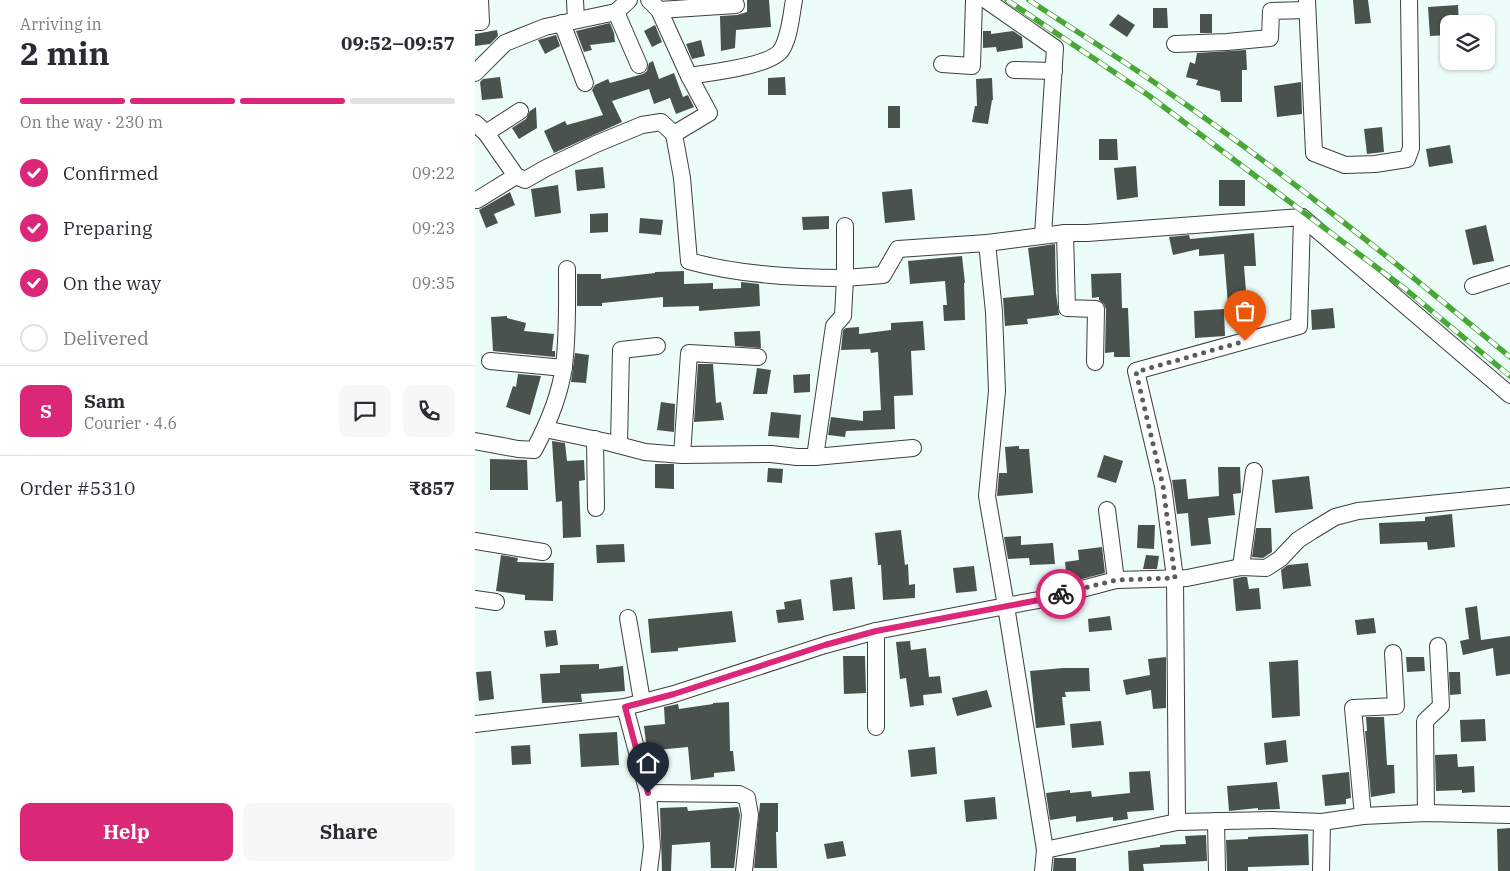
<!DOCTYPE html>
<meta charset="utf-8">
<style>
:root{--surface:#fff;--page:#f7f7f7;--text:#2b2b33;--muted:#7c7c81;--line:#e1e1e2;--accent:#db2777}
body{margin:0;font-family:"IBM Plex Serif",serif;background:var(--page);color:var(--text);height:100vh;display:flex;flex-direction:column;font-size:19px;white-space:nowrap}
*{box-sizing:border-box;margin:0}
p{font-size:16px;color:var(--muted)}
.icon{flex:none;width:28px;height:28px;fill:none;stroke:currentColor;stroke-width:2;stroke-linecap:round;stroke-linejoin:round}
.map{position:relative;flex:1;overflow:hidden}
.side{display:flex;flex-direction:column;background:var(--surface);width:475px}
.side>*{flex:none}
.buttons{position:absolute;left:965px;top:15px;display:grid;gap:10px}
.buttons a{display:grid;place-items:center;width:55px;height:55px;border-radius:10px;background:var(--surface);box-shadow:0 1px 4px #0004;font-size:25px}
.pin{position:absolute;display:grid;place-items:center;width:42px;height:42px;color:#fff;margin:-51px -21px;border-radius:50% 50% 50% 0;rotate:-45deg;box-shadow:0 0 5px #0007}
.pin .icon{rotate:45deg}
.courier{position:absolute;display:grid;place-items:center;width:50px;height:50px;margin:-25px;border:4px solid #db2777;border-radius:50%;background:#fff;color:#222;box-shadow:0 1px 6px #0007}
.head em{font-style:normal;font-weight:700}
.head div{display:flex;flex-direction:column-reverse}
.head{display:flex;align-items:center;justify-content:space-between;height:85px;padding:0 20px}
h1{font-size:32px;font-weight:700;line-height:38px}
.bar{display:grid;grid-template-columns:repeat(4,1fr);gap:8px 5px;align-content:center;height:60px;padding:0 20px}
.bar i{height:6px;border-radius:4px;background:var(--line)}
.bar .selected{background:var(--accent)}
.bar p{grid-column:span 4}
.line{display:flex;align-items:center;gap:12px;padding:0 20px;border-top:1px solid var(--line)}
.line div{flex:1}
.round{display:grid;place-items:center;flex:none;width:52px;height:52px;border-radius:10px;background:var(--page)}
ol{padding:0 20px;list-style:none}
li{display:flex;align-items:center;gap:15px;height:55px}
li p{margin-inline-start:auto}
li .icon{padding:5px;border-radius:50%;background:var(--accent);color:#fff;stroke-width:4}
li:last-child{color:var(--muted)}
li i{width:28px;height:28px;border:2px solid var(--line);border-radius:50%}
.action{display:flex;gap:10px;margin-top:auto;padding:10px 20px}
.action a{flex:1;height:58px;border-radius:10px;background:var(--accent);color:#fff;font-size:20px;font-weight:700;line-height:58px;text-align:center}
.action a+a{background:var(--page);color:var(--text)}
main{display:flex;flex:1;min-height:0}
.map>svg:first-child{display:block}
</style>
<main>
<section class="side">
<div class="head"><div><h1>2 min</h1><p>Arriving in</p></div><em>09:52–09:57</em></div>
<div class="bar"><i class="selected"></i><i class="selected"></i><i class="selected"></i><i></i><p>On the way · 230 m</p></div>
<ol>
<li><svg class="icon" aria-label="check" viewBox="0 0 24 24"><path d="M5 12l5 5 9-10"/></svg>Confirmed<p>09:22</p></li>
<li><svg class="icon" aria-label="check" viewBox="0 0 24 24"><path d="M5 12l5 5 9-10"/></svg>Preparing<p>09:23</p></li>
<li><svg class="icon" aria-label="check" viewBox="0 0 24 24"><path d="M5 12l5 5 9-10"/></svg>On the way<p>09:35</p></li>
<li><i></i>Delivered</li>
</ol>
<div class="line" style="height:90px"><b class="round" style="background:var(--accent);color:#fff">S</b><div><b>Sam</b><p>Courier · 4.6</p></div><a class="round"><svg class="icon" aria-label="chat" viewBox="0 0 24 24"><path d="M4 5h16v11H9l-5 4z"/></svg></a><a class="round"><svg class="icon" aria-label="phone" viewBox="0 0 24 24"><path d="M5 4h4l2 5-3 2q2 4 5 5l2-3 5 2v4C11 20 4 13 5 4z"/></svg></a></div>
<div class="line" style="height:65px"><div>Order #5310</div><b>₹857</b></div>
<div class="action"><a>Help</a><a>Share</a></div>
</section>
<div class="map">
<svg width="1035" height="871" viewBox="0 0 1035 871">
<rect width="100%" height="100%" fill="#ecfcf8"/>
<!-- building -->
<g fill="#49524c">
<path d="M272,0H294L296,27L261,30L260,48L246,51L245,16L262,15L272,12Z"/>
<path d="M878,0H893L896,23L880,24Z"/>
<path d="M983,5L984,24H974V35L955,36L953,7Z"/>
<path d="M678,8H692L693,28H678Z"/>
<path d="M643,14L660,25L652,37L634,25Z"/>
<rect x="725" y="14" width="12" height="19"/>
<path d="M135,23L139,33L140,42L115,45L117,50L109,52L101,31Z"/>
<path d="M180,25L187,42L177,47L169,31Z"/>
<path d="M22,30L23,36L15,44L0,46V34Z"/>
<path d="M508,31H516V34L538,31L547,37L548,48L522,52L521,47L508,48Z"/>
<path d="M81,35L85,46L70,54L63,40Z"/>
<path d="M226,40L230,56L217,59L211,44Z"/>
<path d="M771,50L772,70H767V102H746L745,91L721,85L723,80L711,77L715,62L720,64L722,53Z"/>
<path d="M178,61L184,79L199,73L208,97L213,95L219,107L201,114L195,98L179,104L174,89L137,101L147,122L79,153L69,131L90,121L92,125L128,115L117,90L120,85L133,79L135,83L168,74L172,71L174,63Z"/>
<path d="M25,77L28,98L7,100L5,82L8,79Z"/>
<path d="M310,77L311,95H293V78Z"/>
<path d="M517,78L518,100H517L513,124L497,122L500,106H502L501,79Z"/>
<path d="M826,82L827,114L802,117L799,86Z"/>
<rect x="413" y="106" width="12" height="22"/>
<path d="M61,107L62,128L44,139L37,128L51,119L55,111Z"/>
<path d="M907,127L909,152L892,154L889,129Z"/>
<path d="M624,139H642L643,160H624Z"/>
<path d="M975,145L978,163L954,167L951,149Z"/>
<path d="M661,166L663,197L642,200L639,168Z"/>
<path d="M128,167L130,188L102,191L100,170Z"/>
<rect x="744" y="180" width="26" height="26"/>
<path d="M83,185L86,213L60,217L56,189Z"/>
<path d="M437,189L440,220L410,223L407,192Z"/>
<path d="M35,192L40,205L19,214L23,223L11,228L4,210Z"/>
<path d="M133,213V232L115,233V214Z"/>
<path d="M354,216V229L328,230L327,217Z"/>
<path d="M165,218L188,220L186,235L164,233Z"/>
<path d="M1011,225L1019,261L998,265L990,230Z"/>
<path d="M779,233L781,266H769L772,304L753,305L749,254L724,256V249L698,255L694,237L714,235L715,239Z"/>
<path d="M580,244L581,293L584,315L552,319L553,324L530,326L528,298L559,295L553,248Z"/>
<path d="M487,256L490,283H489L490,320L469,321L468,305H472L470,281L435,284L433,261Z"/>
<path d="M209,271V284L238,283V289L266,288V282L284,284L285,306L224,311V306L188,307V297L127,303V306H102V274H126V279L180,273V272Z"/>
<path d="M646,273L647,308H653L655,357H639V352L630,353L631,309L629,304L624,300V297L617,298L616,274Z"/>
<path d="M858,308L860,328L837,330L836,310Z"/>
<path d="M749,309L750,336L720,338L719,311Z"/>
<path d="M32,316V318L51,323L49,331L79,334L77,351H80V357L18,351L16,317Z"/>
<path d="M448,321L450,350L436,351L438,395L419,396L420,429L371,431L370,437L353,435L356,417L388,421V411L406,410L403,352L396,353L395,349L366,350L368,330L371,328L384,327V334L416,330V323Z"/>
<path d="M285,331L286,348L260,346L259,332Z"/>
<path d="M100,353L114,355L111,383L96,382Z"/>
<path d="M223,364H238L241,403L246,402L249,420L219,422Z"/>
<path d="M282,368L296,370L292,394H278Z"/>
<path d="M43,374L66,376L55,415L31,407L38,386L41,387Z"/>
<path d="M335,374V392L319,393L318,375Z"/>
<path d="M186,402L200,404L199,432L182,430Z"/>
<path d="M296,412L326,415L324,438L293,436Z"/>
<path d="M77,441L90,443L92,461L109,460L110,480L104,481L106,537L88,538L87,501L81,502Z"/>
<path d="M544,446V449H554L558,493L522,496L524,473H532L530,447Z"/>
<path d="M629,455L648,461L641,483L622,477Z"/>
<path d="M15,459L52,460L53,490H15Z"/>
<path d="M180,464H199V489L180,488Z"/>
<path d="M743,467H765L766,493L758,494L760,515L733,518L736,544L716,546L713,513L702,514L697,480L711,479L713,499L744,496Z"/>
<path d="M293,468L308,469L307,483L292,482Z"/>
<path d="M834,476L838,509L800,513L797,480Z"/>
<path d="M977,514L980,547L953,550L952,542L905,544L904,523L950,521V517Z"/>
<path d="M663,525H680L679,549L662,548Z"/>
<path d="M781,528H796L797,552L788,558L777,557Z"/>
<path d="M426,530L430,565L433,564L434,585L440,584V598L408,600L406,565H403L400,533Z"/>
<path d="M546,536V545L578,543L580,564L555,565L554,558L533,559L529,537Z"/>
<path d="M149,544L150,562L122,563L121,545Z"/>
<path d="M627,547L630,573L607,579L592,580L590,562L604,560L603,550Z"/>
<path d="M26,555L43,558L42,562L79,563L78,601L50,600V595L21,591Z"/>
<path d="M671,555L684,556L682,569H668Z"/>
<path d="M833,563L836,586L808,589L806,570L813,565Z"/>
<path d="M499,566L502,591L481,593L478,568Z"/>
<path d="M377,577L380,609L358,611L355,580Z"/>
<path d="M767,577H772L774,589L784,588L786,609L761,611L758,579Z"/>
<path d="M326,599L329,620L303,623L301,610L310,609L309,602Z"/>
<path d="M1002,606L1006,640L1035,636V674L1021,676L1018,648L988,655L985,641L994,639L990,608Z"/>
<path d="M257,611L261,642L203,648V651L176,653L173,619Z"/>
<path d="M635,616L637,630L614,632L613,619Z"/>
<path d="M899,618L901,633L882,635L880,620Z"/>
<path d="M81,630L83,645L71,647L69,631Z"/>
<path d="M435,641L436,650L451,648L454,677L465,676L467,693L448,695L449,705L435,707L431,678L425,679L421,642Z"/>
<path d="M368,656H390L391,693L369,694Z"/>
<path d="M691,657V708L678,709L676,690L651,695L648,680L675,675L673,659Z"/>
<path d="M931,657H949L950,671L932,672Z"/>
<path d="M823,660L825,716L797,718L794,662Z"/>
<path d="M124,664V669L148,666L150,691L106,694L107,702L67,703L65,674L85,673V665Z"/>
<path d="M588,668H614L615,691L590,692L591,697H587L590,725L561,728L555,671Z"/>
<path d="M16,671L19,699L4,701L1,672Z"/>
<path d="M974,672H985L986,694L975,695Z"/>
<path d="M512,690L517,707L482,716L477,698Z"/>
<path d="M254,702L255,751H258L260,771L239,773V777L216,780L213,747L172,751L169,726L190,724L189,707L203,704L204,709L238,704V703Z"/>
<path d="M891,717H909L912,765H919L920,793L896,797L890,731H892Z"/>
<path d="M1010,719L1011,741L986,742L985,720Z"/>
<path d="M626,721L629,745L597,748L595,724Z"/>
<path d="M142,732L144,765L106,767L104,734Z"/>
<path d="M811,740L813,762L791,765L789,743Z"/>
<path d="M55,745L56,764L37,765L36,746Z"/>
<path d="M460,747L462,774L436,777L433,750Z"/>
<path d="M982,754L983,767L999,766L1000,792L987,793V790L961,791L960,755Z"/>
<path d="M675,771L679,810L652,812L653,819L638,821V817L601,822V816L575,820L571,793L595,790V793L616,791L617,797L655,793L654,772Z"/>
<path d="M874,772L876,798L871,799V804L850,806L847,775Z"/>
<path d="M802,782L805,809L783,810V808L754,811L752,786Z"/>
<path d="M520,797L522,819L491,822L489,800Z"/>
<path d="M285,803H303V832H301L302,868H279Z"/>
<path d="M212,807L213,811L263,807L265,815L259,868H236L235,842L197,845L196,871H187L185,808Z"/>
<path d="M1035,828V871H1023L1022,829Z"/>
<path d="M833,834L834,865L773,867V871H752L751,840L773,839V837Z"/>
<path d="M731,835L732,861L668,864L669,871H654L653,851L685,847V845L711,844L710,836Z"/>
<path d="M368,841L371,856L352,859L349,844Z"/>
<path d="M579,858H601V871H578Z"/>
</g>
<g fill="none" stroke-linecap="round" stroke-linejoin="round">
<defs>
<g id="minor">
<path d="M100,0L101,20"/>
<path d="M174,0L184,10L214,76L234,113L199,134"/>
<path d="M511,0L580,48L568,235"/>
<path d="M832,0L839,153L870,165L900,164L932,159L936,148L934,0"/>
<path d="M184,10L261,5"/>
<path d="M141,12L164,65"/>
<path d="M0,22H6L5,0"/>
<path d="M87,23L110,83"/>
<path d="M700,44L752,42L795,38L796,11L832,10"/>
<path d="M467,64L497,66L499,0"/>
<path d="M539,70L579,71"/>
<path d="M0,73L30,43L70,27L141,12L154,0"/>
<path d="M214,76C233,73 298,66 307,49C315,35 316,16 319,0"/>
<path d="M0,123L11,133L41,176L50,180L71,168L121,144L167,125L186,122L199,134L207,178L214,261C264,275 318,278 370,278L368,316L359,326L340,457H322L296,454L207,455L170,452L132,442L70,429"/>
<path d="M11,133L45,111"/>
<path d="M2,200L41,176"/>
<path d="M827,217L1035,395"/>
<path d="M370,226V278L408,275L423,249L512,243L590,233H612L827,217L824,326L661,371L688,486L700,578L702,822"/>
<path d="M590,233L592,308L621,309L620,362"/>
<path d="M512,243L519,312L522,391L512,496L531,606L569,599L641,580L712,578L766,567L791,568L805,559L823,540L837,531L860,517L883,511L1035,496"/>
<path d="M998,286L1035,274"/>
<path d="M15,361L89,368"/>
<path d="M120,439L121,508"/>
<path d="M0,441L43,449L59,450C73,424 85,395 89,366C93,334 92,301 92,269"/>
<path d="M144,445L146,350L182,346"/>
<path d="M207,455L214,353L283,357"/>
<path d="M340,457L438,448"/>
<path d="M632,510L641,580"/>
<path d="M0,541L68,552"/>
<path d="M766,567L779,471"/>
<path d="M0,599L21,602"/>
<path d="M153,618L167,701"/>
<path d="M401,631V727"/>
<path d="M150,707L173,793L177,847L174,871"/>
<path d="M0,724L150,707L199,694L350,645L401,631L531,606L570,850L568,871"/>
<path d="M173,793L264,794L272,798L275,815L269,871"/>
<path d="M951,813L950,721L966,706L963,646"/>
<path d="M888,816L878,708L921,706L918,653"/>
<path d="M741,821L742,871"/>
<path d="M570,850L702,822L797,820L847,822L888,816L951,813L1035,815"/>
<path d="M846,871L847,822"/>
</g>
</defs>
<!-- minor casing -->
<use href="#minor" stroke="#3e3e3e" stroke-width="18"/>
<!-- minor -->
<use href="#minor" stroke="#fff" stroke-width="16"/>
<defs>
<g id="rail">
<path d="M532,0L673,95L929,288L1035,376"/>
<path d="M554,0C600,31 648,60 693,92C811,174 924,265 1035,357"/>
</g>
</defs>
<!-- rail casing -->
<use href="#rail" stroke="#47a836" stroke-width="5.5"/>
<!-- rail -->
<use href="#rail" stroke="#fff" stroke-width="4" stroke-dasharray="11" stroke-linecap="butt"/>
</g>
<g fill="none" stroke-linecap="round" stroke-linejoin="round">
<!-- done -->
<path stroke="#5a5f5e" stroke-width="5" stroke-dasharray="0 9" d="M586,594L641,580L700,578L688,486L661,372L770,341"/>
<!-- route -->
<path stroke="#db2777" stroke-width="6" d="M173,793L150,707L199,694L350,645L401,631L569,599L586,594"/>
</g>
</svg>
<div class="buttons">
<a><svg class="icon" aria-label="layers" viewBox="0 0 24 24"><path d="M12 4l9 5-9 5-9-5zM3 14l9 5 9-5"/></svg></a>
</div>
<div class="pin" style="left:770px;top:341px;background:#ea580c"><svg class="icon" aria-label="bag" viewBox="0 0 24 24"><path d="M5 8h14l-1 12H6zM9 8a3 3 0 0 1 6 0"/></svg></div>
<div class="pin" style="left:173px;top:793px;background:#1f2937"><svg class="icon" aria-label="home" viewBox="0 0 24 24"><path d="M3 11l9-7 9 7M6 9v11h12V9"/></svg></div>
<div class="courier" style="left:586px;top:594px"><svg class="icon" aria-label="bike" viewBox="0 0 24 24"><circle cx="6" cy="16" r="4"/><circle cx="18" cy="16" r="4"/><path d="M6 16l4-8h5l3 8M10 8l3 8H6M13 5h3"/></svg></div>
</div>
</main>
